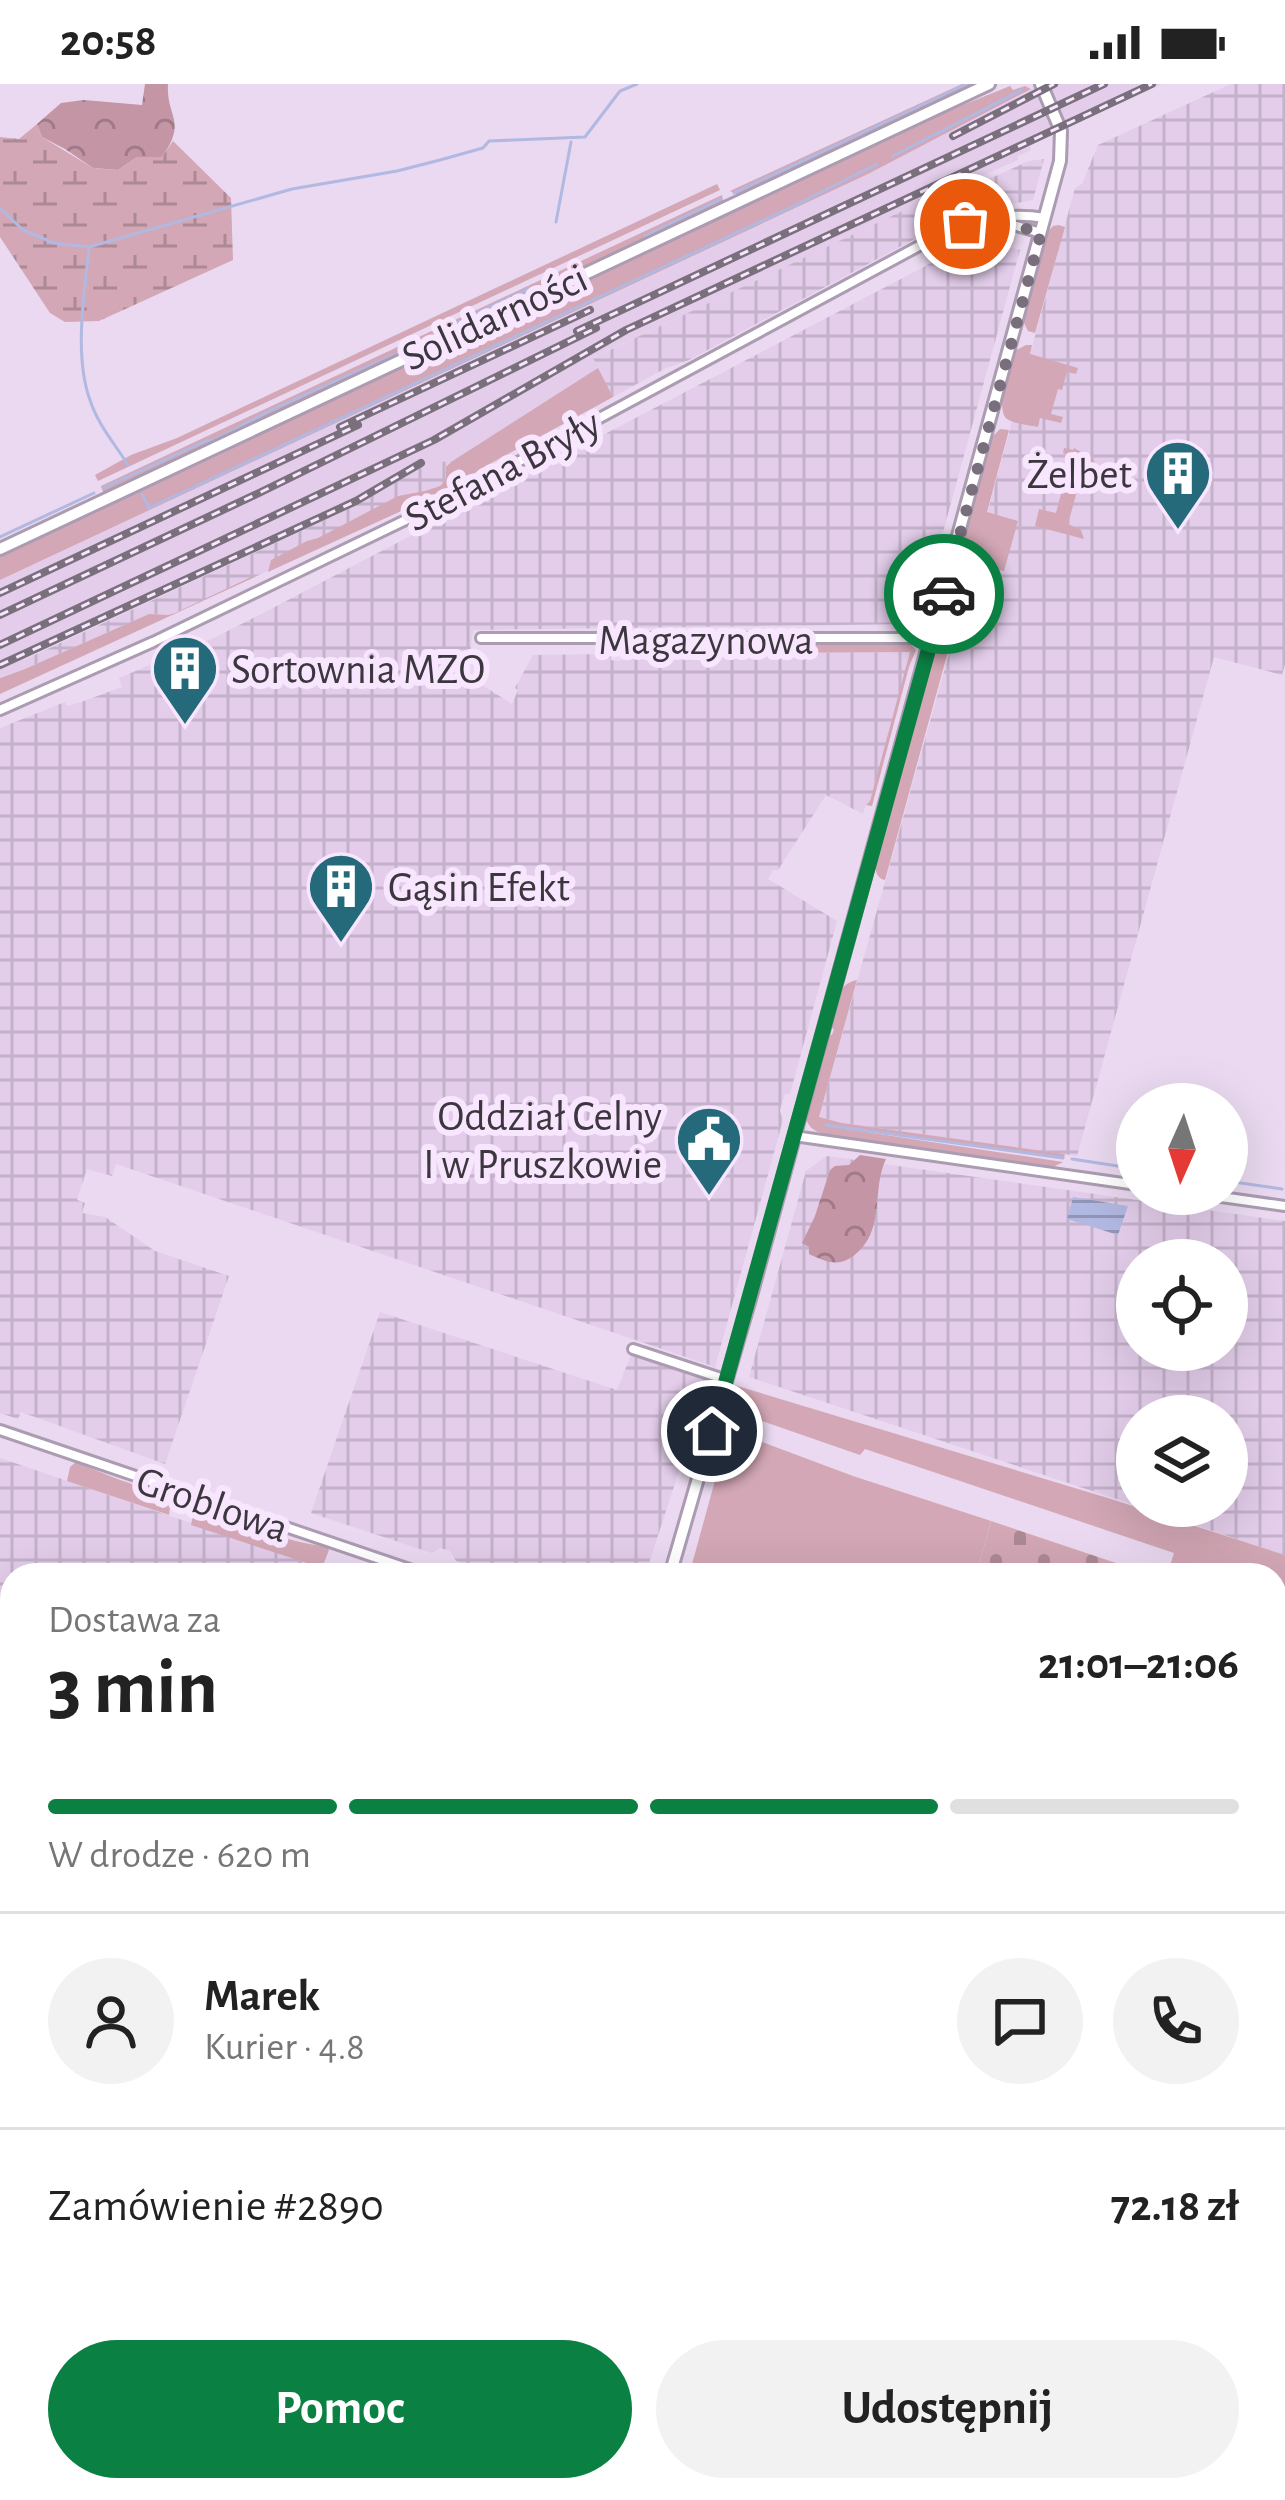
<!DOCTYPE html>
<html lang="pl">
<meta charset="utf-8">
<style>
:root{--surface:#fff;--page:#f2f2f2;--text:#222;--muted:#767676;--line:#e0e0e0;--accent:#0b8043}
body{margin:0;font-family:"Alegreya Sans",sans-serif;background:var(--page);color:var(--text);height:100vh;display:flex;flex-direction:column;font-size:45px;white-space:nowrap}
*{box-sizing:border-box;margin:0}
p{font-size:39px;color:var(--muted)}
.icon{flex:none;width:66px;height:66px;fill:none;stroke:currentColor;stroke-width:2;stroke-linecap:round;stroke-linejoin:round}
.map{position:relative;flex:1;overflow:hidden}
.details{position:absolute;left:0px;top:1479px;width:1287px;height:939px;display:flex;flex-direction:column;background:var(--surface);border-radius:36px 36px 0 0;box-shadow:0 12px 48px #0002}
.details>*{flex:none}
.needle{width:78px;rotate:183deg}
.fabs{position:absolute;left:1116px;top:999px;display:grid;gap:24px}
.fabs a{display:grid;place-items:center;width:132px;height:132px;border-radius:50%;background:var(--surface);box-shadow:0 12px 48px #0002;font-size:60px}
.pin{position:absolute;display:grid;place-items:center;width:102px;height:102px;color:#fff;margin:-51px;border:6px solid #fff;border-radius:50%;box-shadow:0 3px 12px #0007}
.courier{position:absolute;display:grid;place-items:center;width:120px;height:120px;margin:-60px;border:9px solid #0b8043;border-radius:50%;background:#fff;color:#222;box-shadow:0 3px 15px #0007}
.headline em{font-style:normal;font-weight:600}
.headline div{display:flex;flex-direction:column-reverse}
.headline{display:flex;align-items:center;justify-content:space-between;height:204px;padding:0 48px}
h1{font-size:78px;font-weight:600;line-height:90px}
.bar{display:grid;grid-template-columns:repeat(4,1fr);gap:18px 12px;align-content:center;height:144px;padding:0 48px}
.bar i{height:15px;border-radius:9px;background:var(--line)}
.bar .selected{background:var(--accent)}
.bar p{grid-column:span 4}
.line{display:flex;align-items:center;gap:30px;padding:0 48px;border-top:3px solid var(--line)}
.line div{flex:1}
.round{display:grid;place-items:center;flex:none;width:126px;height:126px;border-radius:63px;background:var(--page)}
.cta{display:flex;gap:24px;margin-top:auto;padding:24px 48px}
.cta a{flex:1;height:138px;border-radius:72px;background:var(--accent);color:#fff;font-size:48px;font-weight:600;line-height:138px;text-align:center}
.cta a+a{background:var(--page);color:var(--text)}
.status{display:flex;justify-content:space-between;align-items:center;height:84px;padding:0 60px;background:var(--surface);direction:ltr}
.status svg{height:33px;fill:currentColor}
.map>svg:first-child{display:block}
</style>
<div class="status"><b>20:58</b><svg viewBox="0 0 49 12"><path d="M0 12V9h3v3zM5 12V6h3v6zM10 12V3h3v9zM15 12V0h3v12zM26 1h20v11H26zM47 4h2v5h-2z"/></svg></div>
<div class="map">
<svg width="1285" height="2416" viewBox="0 0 1285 2416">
<defs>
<pattern id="industrial-grid" width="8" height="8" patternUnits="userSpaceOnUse" patternTransform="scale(3)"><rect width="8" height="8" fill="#e3cdea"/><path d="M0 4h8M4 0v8" fill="none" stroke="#c4b1ca"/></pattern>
<pattern id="forest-crowns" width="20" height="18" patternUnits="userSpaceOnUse" patternTransform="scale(3)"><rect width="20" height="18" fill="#c495a4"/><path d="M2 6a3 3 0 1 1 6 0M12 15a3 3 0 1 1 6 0" fill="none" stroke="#a07a87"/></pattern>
<pattern id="wetland-marsh" width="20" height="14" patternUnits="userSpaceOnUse" patternTransform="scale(3)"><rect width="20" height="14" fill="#d3a7b5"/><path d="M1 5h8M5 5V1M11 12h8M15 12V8" fill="none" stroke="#ac8995"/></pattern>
<pattern id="cemetery-stones" width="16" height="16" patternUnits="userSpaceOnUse" patternTransform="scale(3)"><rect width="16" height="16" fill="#d3a7b5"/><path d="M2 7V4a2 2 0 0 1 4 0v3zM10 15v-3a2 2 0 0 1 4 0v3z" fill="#ac8995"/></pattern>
<pattern id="water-rules" width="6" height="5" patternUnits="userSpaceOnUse" patternTransform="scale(3)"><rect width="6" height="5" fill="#b1b8e1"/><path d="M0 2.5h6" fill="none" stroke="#9196b8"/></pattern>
</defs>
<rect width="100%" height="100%" fill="#ead9f0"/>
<!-- built -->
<g fill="#e3cdea">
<path d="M1041,0H1162L1030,61L1031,66L1018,72V76L975,95L973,94L594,273L613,313L473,390L371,413L24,575L25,585L0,593V496L868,90Z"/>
<path d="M12,2174V2406H284L279,2416H0V2200Z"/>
</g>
<!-- industrial -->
<g fill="url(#industrial-grid)" fill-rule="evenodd">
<path d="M1231,0H1285V580L1282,591L1214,573L1077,1072L842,1039L819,1033L956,545L1075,104L1082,100L1098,61Z"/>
<path d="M1044,75L1033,116L963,129L689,276L666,284L613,313L593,274L974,93L978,100L1029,77Z"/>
<path d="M979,154L1020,166L918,540L473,546L470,569L460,587L512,620L518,606L515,604L533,571L611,570V576L618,577L623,576L627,570H634L911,568L870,718L866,720L863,730L826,711L778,786H773L768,795L837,837L790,1010H785L782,1018L780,1027L783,1036L715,1283L116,1080L112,1092L87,1085L77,1116L85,1119L82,1129L105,1133L155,1167L229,1192L165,1380L21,1328L18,1335L0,1329V644L65,618L67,622L81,618L122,603L119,594L214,554L269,526Z"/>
<path d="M431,377L451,378L460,400L175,529L168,531L149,530L25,585L24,576L357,421L418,382Z"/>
<path d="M827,1072L1285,1137V1471L749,1293L806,1087ZM1137,1176H1227V1266H1137ZM1137,1332H1227V1422H1137Z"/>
<path d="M380,1228L617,1306L631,1271L709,1296L645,1491H497L456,1477L450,1467L440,1464L432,1469L311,1429Z"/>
<path d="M0,1374L343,1491H12V1736L0,1730Z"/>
<path d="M0,1785L12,1791V1951L0,1955Z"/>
<path d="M1285,1907V2416H484L487,2406H1275V1911Z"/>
</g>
<!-- green -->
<g fill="#d3a7b5">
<path d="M962,0H975L740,112L730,107Z"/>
<path d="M1010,2L1013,6L1025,2L1031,5L868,90L0,496V471L926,36Z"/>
<path d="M717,100L720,106L98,397L95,391L131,371L177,354Z"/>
<path d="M722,111L723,117L718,123L109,408H103L101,402Z"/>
<path d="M1059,141L1065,143L1035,249L1028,247L1023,237L1045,151L1053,142Z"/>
<path d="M1026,261H1032L1030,270L1078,284L1076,290L1067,288L1062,306L1058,305L1051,330L1063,333L1061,339L1040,334L1038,343C1029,341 1015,340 1007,335C995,326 1007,276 1017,266C1019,264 1023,263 1026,261Z"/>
<path d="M598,284L613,313L480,385L460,400L268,488L271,476L307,457L318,454L398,412L425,407L440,402L446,396V383L451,378Z"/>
<path d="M1000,345L1009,346L987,428L1018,437L1004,487L973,479L951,559L942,549L941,542L991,354Z"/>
<path d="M1064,364L1073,366L1074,364L1092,374L1097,382L1095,398L1080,396L1068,440L1081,446L1084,455L1035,442L1039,425L1056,429L1071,372L1063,369Z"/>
<path d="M251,493H255L0,610V594L25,585L149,530L168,531L175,529Z"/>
<path d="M684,559L911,560L916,566L909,583L872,722L866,721L870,717L910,568L638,570L644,560Z"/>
<path d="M944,564H949L885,796C877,795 875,786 875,780L931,577L937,567Z"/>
<path d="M857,896L819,1033L842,1039L1065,1070L1064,1074L827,1042L1063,1078L1053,1083L824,1050C813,1047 805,1041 806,1028L828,950L832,951L834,945L830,943C835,924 835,900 857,896Z"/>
<path d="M731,1300L1111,1415L1285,1471V1878L1275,1883V1491H1167L1174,1469L865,1365L860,1371L725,1324Z"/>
<path d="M733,1347L853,1392L991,1437L976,1491H689L724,1364Z"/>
<path d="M76,1378C105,1390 133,1403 166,1408L171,1415L169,1431L67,1397L70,1383Z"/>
<path d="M202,1421C217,1427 229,1438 247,1435C266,1451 301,1460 326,1462L329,1466L322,1484L191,1441L194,1426Z"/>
<path d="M0,2058L12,2064V2174L0,2200Z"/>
</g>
<!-- forest -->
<g fill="url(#forest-crowns)">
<path d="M145,0H168C166,33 188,37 162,73H137L118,86L93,84L65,65L42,53L37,40L61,19L84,16L142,21Z"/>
<path d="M860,1071L886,1075C872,1104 884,1142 860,1166C843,1183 832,1181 809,1170V1163L802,1159L815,1132L830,1086L835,1082L849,1081Z"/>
</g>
<!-- wetland -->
<path fill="url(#wetland-marsh)" d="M37,40L42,53L93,84L118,86L137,73H162L173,57L231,114L233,176L99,237L65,238L50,229L0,153V53L19,55Z"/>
<!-- cemetery -->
<path fill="url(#cemetery-stones)" d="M991,1437L1125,1482L1123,1491H976Z"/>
<!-- water -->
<path fill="url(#water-rules)" d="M1073,1113L1128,1122L1118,1151L1067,1135Z"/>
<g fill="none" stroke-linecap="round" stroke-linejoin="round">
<!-- stream -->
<g stroke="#b1b8e1" stroke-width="3">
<path d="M893,72L1022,6"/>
<path d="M734,109L967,0"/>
<path d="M0,124L23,146L54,159L89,163L292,105L397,87L440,76L483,64L489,57L585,53L620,7L637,0"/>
<path d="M556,138L571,58"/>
<path d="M645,152L721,115"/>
<path d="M89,165C84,211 74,272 90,316C98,341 115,360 128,381"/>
<path d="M103,404L208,356H214L273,325L452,245L453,240L530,204"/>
<path d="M142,410L149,424L800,119L877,80"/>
<path d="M0,453L94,409"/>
<path d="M826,1041L1063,1074"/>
<path d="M1072,1075L1137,1085"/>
<path d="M1227,1097L1282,1105"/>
</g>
<defs>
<g id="street">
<path d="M999,135L1006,139L1041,149"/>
<path d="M481,554H920L929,557"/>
<path d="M0,626L153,558L449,415L945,148C977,134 1010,128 1045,134"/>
<path d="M794,1052L1137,1101"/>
<path d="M1200,1110L1285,1122"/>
<path d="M633,1265L727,1296"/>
<path d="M0,1346L427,1491"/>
<path d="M1275,1897L1285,1893"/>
</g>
<g id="secondary">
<path d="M0,465L989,0"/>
<path d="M670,1491L752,1208L1060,77L1061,47L1041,0"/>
<path d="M0,2043L12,2049"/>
<path d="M411,2416L414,2406"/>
</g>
</defs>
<!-- street casing -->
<use href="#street" stroke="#ab9cb1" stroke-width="14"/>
<!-- secondary casing -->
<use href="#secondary" stroke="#ab9cb1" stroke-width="16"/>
<!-- street -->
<use href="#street" stroke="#fff" stroke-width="8"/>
<!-- secondary -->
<use href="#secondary" stroke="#fff" stroke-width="10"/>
<defs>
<g id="rail">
<path d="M953,52L1054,0"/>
<path d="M577,247L1104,0"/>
<path d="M340,343L590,226"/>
<path d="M0,509L358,341"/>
<path d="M0,531L261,408L596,244"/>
<path d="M0,561L434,356L626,246L1152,0"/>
<path d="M0,581L356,417L421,379"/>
</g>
</defs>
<!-- rail casing -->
<use href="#rail" stroke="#7a707d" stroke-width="8"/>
<!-- rail -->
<use href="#rail" stroke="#f7e6fd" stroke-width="3" stroke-dasharray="9" stroke-linecap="butt"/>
</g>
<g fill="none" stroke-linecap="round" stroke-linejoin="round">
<!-- done -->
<path stroke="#796f7c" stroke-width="12" stroke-dasharray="0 21.6" d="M944,510L1041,149L1006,139L998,134L965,140"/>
<!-- route -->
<path stroke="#0b8043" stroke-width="15" d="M712,1347L944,510"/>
</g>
<!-- icons -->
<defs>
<symbol id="building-pin" viewBox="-11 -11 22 30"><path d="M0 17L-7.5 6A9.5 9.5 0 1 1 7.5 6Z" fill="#256a7a" stroke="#f7e6fd"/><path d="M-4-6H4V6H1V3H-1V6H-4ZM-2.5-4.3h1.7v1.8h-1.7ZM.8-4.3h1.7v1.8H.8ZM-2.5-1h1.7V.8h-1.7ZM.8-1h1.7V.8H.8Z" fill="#fff"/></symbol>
<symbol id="civic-pin" viewBox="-11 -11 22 30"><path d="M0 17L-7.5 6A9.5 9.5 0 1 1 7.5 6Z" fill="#256a7a" stroke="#f7e6fd"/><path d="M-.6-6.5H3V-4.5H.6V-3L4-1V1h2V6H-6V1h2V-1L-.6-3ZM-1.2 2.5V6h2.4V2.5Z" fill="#fff"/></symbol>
</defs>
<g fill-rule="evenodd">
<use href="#building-pin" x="1140" y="351" width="76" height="104"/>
<use href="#building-pin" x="147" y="546" width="76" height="104"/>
<use href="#building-pin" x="303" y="764" width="76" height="104"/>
<use href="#civic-pin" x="671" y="1017" width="76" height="104"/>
</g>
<g text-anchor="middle" stroke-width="12" stroke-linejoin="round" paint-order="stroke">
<!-- street labels -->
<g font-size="42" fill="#3c363e" stroke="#f7e6fd">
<text transform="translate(494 232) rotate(-25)" y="15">Solidarności</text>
<text transform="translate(502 385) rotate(-28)" y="15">Stefana Bryły</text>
<text x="706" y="570">Magazynowa</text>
<text transform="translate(213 1419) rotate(19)" y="15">Groblowa</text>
</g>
<!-- poi labels -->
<g font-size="42" fill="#3c363e" stroke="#f7e6fd" text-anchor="end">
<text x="1132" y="404">Żelbet</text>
<text x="231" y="599" text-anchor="start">Sortownia MZO</text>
<text x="388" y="817" text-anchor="start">Gąsin Efekt</text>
<text x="662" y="1046">Oddział Celny<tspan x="662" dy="48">I w Pruszkowie</tspan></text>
</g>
</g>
</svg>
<div class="fabs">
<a><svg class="needle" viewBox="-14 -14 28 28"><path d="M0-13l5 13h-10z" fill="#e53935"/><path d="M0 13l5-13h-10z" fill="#767676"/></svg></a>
<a><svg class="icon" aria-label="locate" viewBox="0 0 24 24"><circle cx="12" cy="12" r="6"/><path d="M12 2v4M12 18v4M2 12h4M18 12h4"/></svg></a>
<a><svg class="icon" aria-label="layers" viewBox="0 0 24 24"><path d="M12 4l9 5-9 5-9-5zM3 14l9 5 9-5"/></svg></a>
</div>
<div class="pin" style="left:965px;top:140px;background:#ea580c"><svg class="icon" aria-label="bag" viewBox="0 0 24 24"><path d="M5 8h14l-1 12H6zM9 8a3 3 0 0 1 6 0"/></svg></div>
<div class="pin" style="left:712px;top:1347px;background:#1f2937"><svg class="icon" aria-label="home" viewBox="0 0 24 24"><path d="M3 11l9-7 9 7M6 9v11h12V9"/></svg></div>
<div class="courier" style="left:944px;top:510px"><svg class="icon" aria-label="car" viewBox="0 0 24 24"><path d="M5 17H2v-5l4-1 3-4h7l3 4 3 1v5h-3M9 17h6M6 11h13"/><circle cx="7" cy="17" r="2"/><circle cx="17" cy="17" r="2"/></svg></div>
<section class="details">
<div class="headline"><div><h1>3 min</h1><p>Dostawa za</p></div><em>21:01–21:06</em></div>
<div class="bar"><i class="selected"></i><i class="selected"></i><i class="selected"></i><i></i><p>W drodze · 620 m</p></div>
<div class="line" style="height:216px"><a class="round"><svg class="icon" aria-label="person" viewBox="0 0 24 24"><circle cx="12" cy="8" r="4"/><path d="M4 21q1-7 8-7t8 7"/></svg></a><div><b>Marek</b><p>Kurier · 4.8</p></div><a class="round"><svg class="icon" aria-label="chat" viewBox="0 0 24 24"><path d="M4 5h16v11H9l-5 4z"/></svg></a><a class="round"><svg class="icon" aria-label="phone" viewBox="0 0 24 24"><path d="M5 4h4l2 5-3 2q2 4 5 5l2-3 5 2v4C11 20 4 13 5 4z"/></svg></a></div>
<div class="line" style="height:156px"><div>Zamówienie #2890</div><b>72.18 zł</b></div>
<div class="cta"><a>Pomoc</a><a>Udostępnij</a></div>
</section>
</div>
